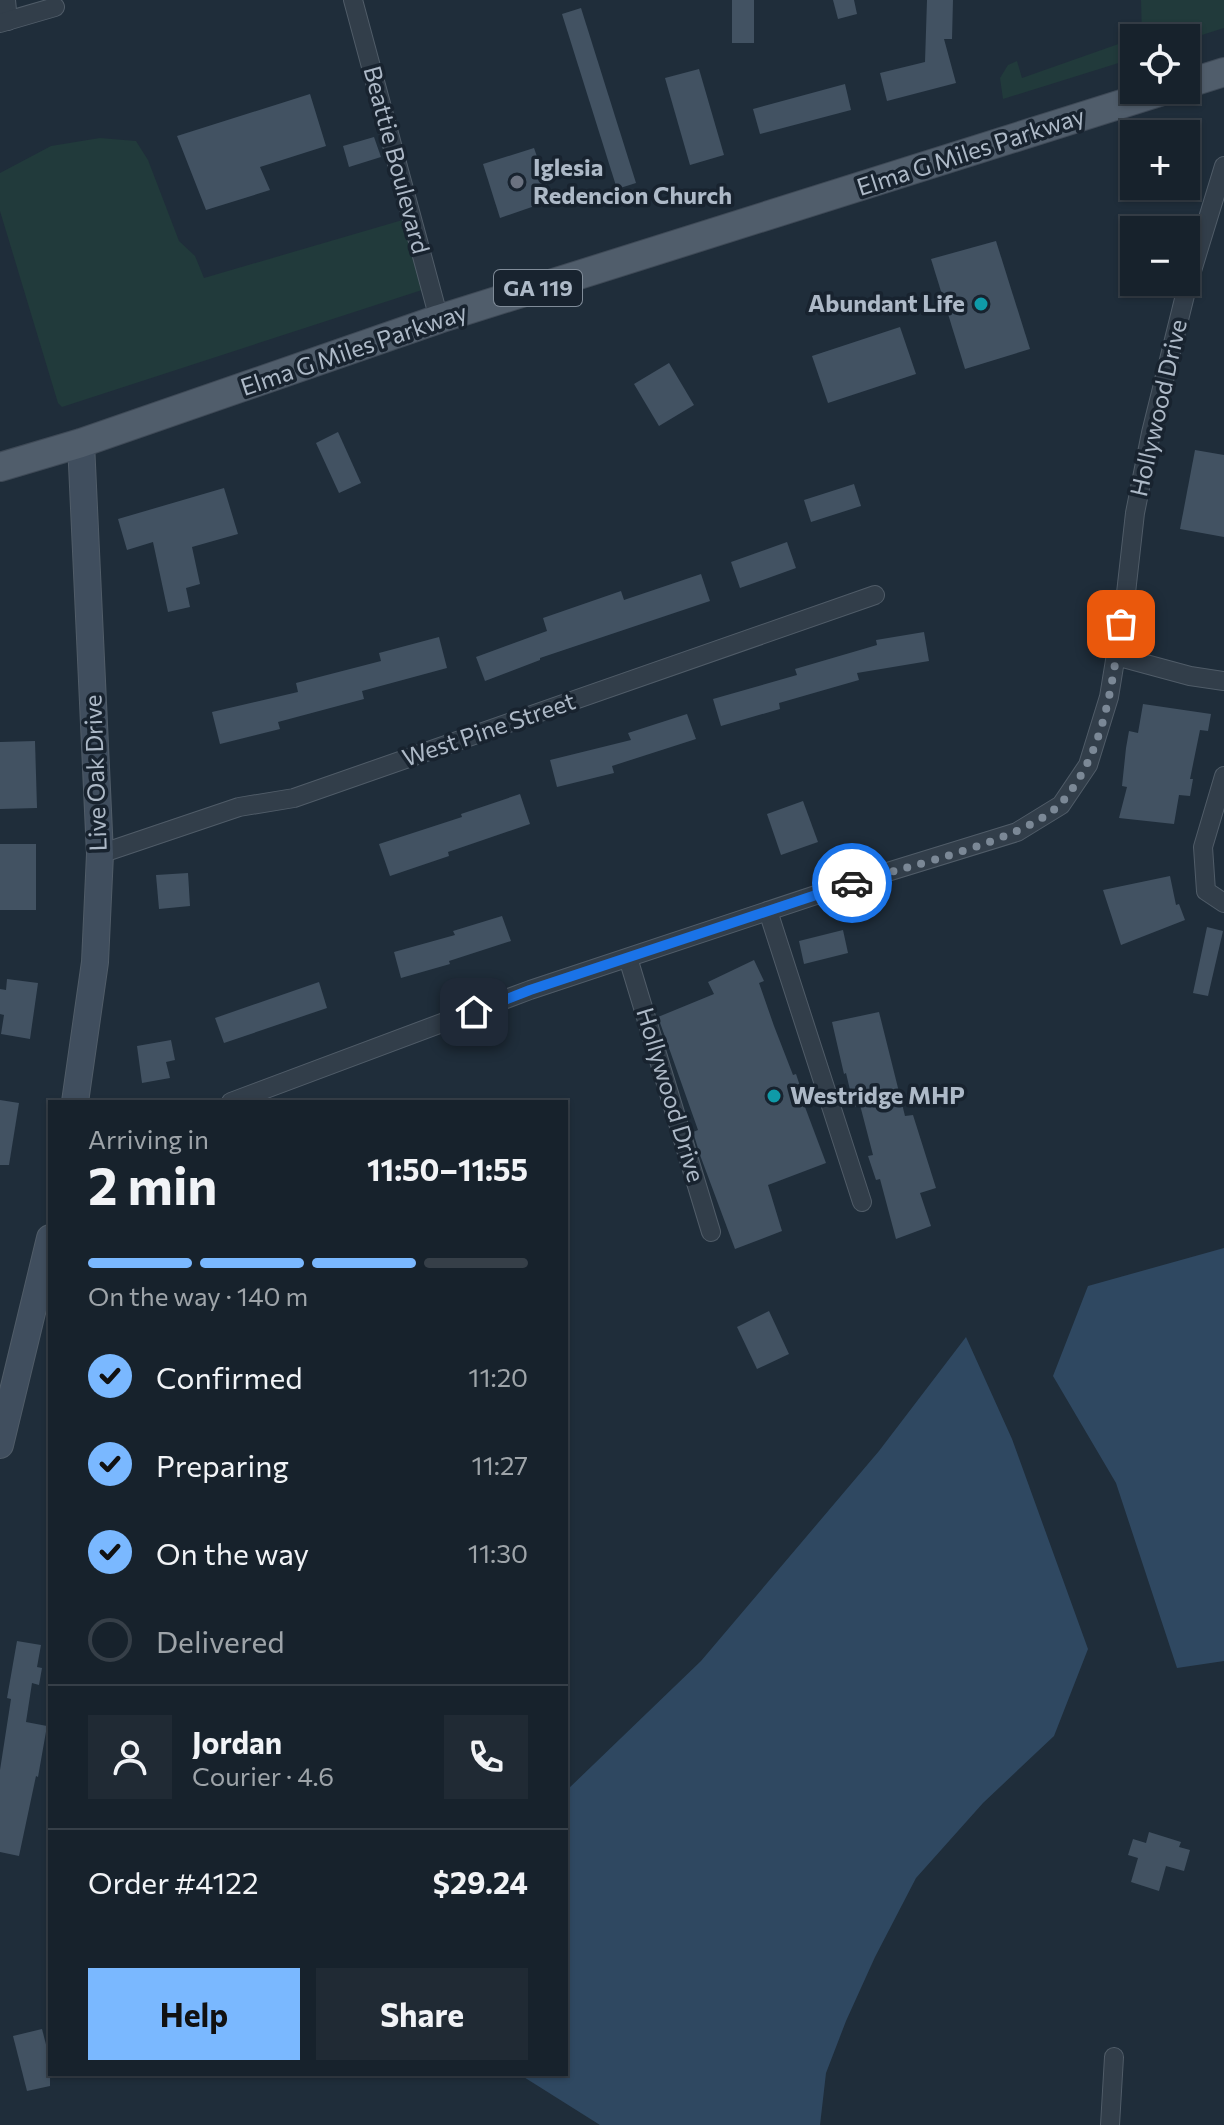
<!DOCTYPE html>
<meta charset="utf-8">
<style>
:root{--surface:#17222c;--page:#202a34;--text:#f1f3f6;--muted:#9ea4a9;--line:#363f48;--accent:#7ab8ff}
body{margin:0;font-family:Commissioner,sans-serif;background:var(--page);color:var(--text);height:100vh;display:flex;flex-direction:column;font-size:30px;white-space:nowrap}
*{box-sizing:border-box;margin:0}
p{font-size:26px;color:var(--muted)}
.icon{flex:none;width:44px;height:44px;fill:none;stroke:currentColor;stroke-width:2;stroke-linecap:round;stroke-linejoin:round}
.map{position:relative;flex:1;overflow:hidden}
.details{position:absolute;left:48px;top:1100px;width:520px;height:976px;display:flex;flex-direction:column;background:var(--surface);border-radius:0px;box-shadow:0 2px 6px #0004,0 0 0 2px var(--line)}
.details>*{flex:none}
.tools{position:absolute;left:1120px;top:24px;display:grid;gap:16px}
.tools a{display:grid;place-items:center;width:80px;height:80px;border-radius:0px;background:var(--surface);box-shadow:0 2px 6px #0004,0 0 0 2px var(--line);font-size:40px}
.pin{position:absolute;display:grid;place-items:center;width:68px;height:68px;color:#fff;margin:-34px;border-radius:16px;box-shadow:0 4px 12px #0006}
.courier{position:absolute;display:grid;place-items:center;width:80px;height:80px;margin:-40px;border:6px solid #1a73e8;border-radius:50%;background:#fff;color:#222;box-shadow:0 2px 10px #0007}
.headline em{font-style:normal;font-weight:700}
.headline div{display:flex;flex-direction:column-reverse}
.headline{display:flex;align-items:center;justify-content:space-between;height:136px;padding:0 40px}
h1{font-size:52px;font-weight:700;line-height:60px}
.bar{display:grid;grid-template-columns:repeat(4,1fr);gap:12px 8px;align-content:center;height:96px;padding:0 40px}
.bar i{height:10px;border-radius:6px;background:var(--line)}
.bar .selected{background:var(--accent)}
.bar p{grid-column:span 4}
.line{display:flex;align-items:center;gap:20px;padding:0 40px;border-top:2px solid var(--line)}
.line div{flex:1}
.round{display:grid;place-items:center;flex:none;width:84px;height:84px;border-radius:0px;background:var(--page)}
ol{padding:0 40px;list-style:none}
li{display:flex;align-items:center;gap:24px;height:88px}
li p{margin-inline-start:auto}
li .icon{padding:8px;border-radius:50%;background:var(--accent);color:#111;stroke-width:4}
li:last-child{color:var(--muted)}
li i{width:44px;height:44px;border:4px solid var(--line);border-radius:50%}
.button{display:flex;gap:16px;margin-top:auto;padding:16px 40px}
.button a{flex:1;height:92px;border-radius:0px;background:var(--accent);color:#111;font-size:32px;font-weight:700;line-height:92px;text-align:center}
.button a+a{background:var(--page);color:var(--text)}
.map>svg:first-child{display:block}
</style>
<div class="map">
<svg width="1224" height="2125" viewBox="0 0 1224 2125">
<rect width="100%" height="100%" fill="#1f2d3a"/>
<!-- green -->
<g fill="#213a3b">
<path d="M1141,0H1224V28L1186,40L1142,38Z"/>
<path d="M1127,41L1125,61L1003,99L1000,78L1008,65L1017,61L1022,78Z"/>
<path d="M100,138L136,141L148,160L179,241L195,256L204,278L406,219L422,290L62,407L58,403L0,211V173L51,146Z"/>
</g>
<!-- water -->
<g fill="#2f4861">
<path d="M1224,1248V1661L1177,1668L1116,1483L1053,1376L1088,1286Z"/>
<path d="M966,1337L1012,1439L1088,1649L1054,1736L983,1803L916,1878L875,1957L846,2021L826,2073L820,2125H600L519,2074H566V1791L701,1661L879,1451Z"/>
</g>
<!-- building -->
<g fill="#425262">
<rect x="732" y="0" width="22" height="43"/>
<path d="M833,0H854L857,14L838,19Z"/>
<path d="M927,0H953L952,39H944L956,83L887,101L880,73L925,62Z"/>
<path d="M581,8L636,183L617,189L562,14Z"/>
<path d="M699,69L724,155L690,165L665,78Z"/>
<path d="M845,84L851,110L760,134L753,109Z"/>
<path d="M310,94L326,146L260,167L270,190L206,210L177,136Z"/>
<path d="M374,137L381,157L349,167L343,146Z"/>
<path d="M534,148L552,200L500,218L483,164Z"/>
<path d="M996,241L1030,349L965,369L931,259Z"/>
<path d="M900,327L916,374L828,403L812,356Z"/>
<path d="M669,363L694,405L659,426L634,384Z"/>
<path d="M338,432L361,483L339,493L316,443Z"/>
<path d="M1195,450L1224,455V537L1180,529Z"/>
<path d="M854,484L861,506L811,522L804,500Z"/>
<path d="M224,488L238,534L192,547L200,584L186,588L190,607L168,612L153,542L127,550L118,519Z"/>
<path d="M787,542L796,568L740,588L731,562Z"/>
<path d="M701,574L710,601L540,658V660L485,681L476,657L547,631L543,618L621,591L624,600Z"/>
<path d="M924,632L929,661L857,673L859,680L779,703L780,709L721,726L713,699L797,675L795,669L877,645L876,640Z"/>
<path d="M439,637L447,668L362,691L364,699L278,722L280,729L220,744L212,712L298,692L296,683L381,661L379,653Z"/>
<path d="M1143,704L1211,714L1208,731L1200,730L1190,779H1193L1190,796L1179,795L1174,824L1119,818L1127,787L1122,786L1126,748L1129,731L1138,733Z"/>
<path d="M687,714L696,739L612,766L614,773L557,787L550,760L631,740L628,733Z"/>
<path d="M35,741L37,808L0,809V742Z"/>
<path d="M520,794L530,824L448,852L449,856L390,876L379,844L462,817L461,814Z"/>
<path d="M803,801L818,842L781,855L767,814Z"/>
<rect x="0" y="844" width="36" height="66"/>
<path d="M188,873L190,906L159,909L156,875Z"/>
<path d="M1170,876L1176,905L1179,904L1185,920L1121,945L1103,890Z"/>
<path d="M502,916L511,941L449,961L450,964L401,978L394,952L455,935L453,931Z"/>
<path d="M1207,927L1223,931L1208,996L1193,993Z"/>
<path d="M843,930L848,953L804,964L799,941Z"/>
<path d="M754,960L764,981L759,983L774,1026L793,1075L796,1074L804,1098L802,1099L826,1163L768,1185L782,1231L735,1249L700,1155L693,1132L698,1130L658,1017L714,994L708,982Z"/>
<path d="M7,979L38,983L30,1039L1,1034L4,1015L0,1014V989L6,990Z"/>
<path d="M319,982L327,1008L224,1043L215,1018Z"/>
<path d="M879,1012L905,1116L913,1115L936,1188L920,1193L931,1226L896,1239L880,1179L876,1180L868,1156L873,1155L860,1105L854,1107L846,1073L844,1074L832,1022Z"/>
<path d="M171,1040L175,1060L166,1062L170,1078L142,1083L137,1046Z"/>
<path d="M0,1100L19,1103L9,1165H0Z"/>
<path d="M769,1311L789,1354L757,1369L737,1327Z"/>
<path d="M17,1641L41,1645L37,1667L42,1668L39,1685L32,1683L26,1722L47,1726L38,1777L36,1776L19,1856L0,1852V1770L11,1699L7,1698Z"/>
<path d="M1149,1832L1181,1842L1179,1847L1190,1850L1184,1871L1166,1866L1159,1891L1131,1882L1138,1858L1128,1855L1133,1839L1146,1843Z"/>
<path d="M42,2029L50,2060V2086L27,2091L13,2036Z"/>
</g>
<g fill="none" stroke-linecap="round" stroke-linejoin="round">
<defs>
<g id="street">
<path d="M6,0L8,21"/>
<path d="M353,0L439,319"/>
<path d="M0,23L55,7"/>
<path d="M1116,656L1190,676L1224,681"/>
<path d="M1224,776L1203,847L1206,891L1224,903"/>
<path d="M100,854L239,807L294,798L875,595"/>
<path d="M768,911L862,1202"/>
<path d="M628,958L711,1232"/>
<path d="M231,1102L530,990L855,882L1017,832L1061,805L1088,765L1109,697L1126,593L1135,513L1151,433L1187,287L1224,166"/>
<path d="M1110,2125L1114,2057"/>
</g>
<g id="secondary">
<path d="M75,1102L95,962L100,854L81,443"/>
<path d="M0,1445L50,1238"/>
</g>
<g id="primary">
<path d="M1186,84L1224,72"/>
<path d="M0,467L81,443L439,319L1166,90"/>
</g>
</defs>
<!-- street casing -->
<use href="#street" stroke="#505c68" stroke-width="20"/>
<!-- secondary casing -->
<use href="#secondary" stroke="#505c68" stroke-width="28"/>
<!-- primary casing -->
<use href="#primary" stroke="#3f4a57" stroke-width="30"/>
<!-- street -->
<use href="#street" stroke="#323e4a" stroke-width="18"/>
<!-- secondary -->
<use href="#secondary" stroke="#404e5e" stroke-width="26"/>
<!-- primary -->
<use href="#primary" stroke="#505d6b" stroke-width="28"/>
</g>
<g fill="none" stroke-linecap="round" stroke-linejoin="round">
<!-- done -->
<path stroke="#7b8896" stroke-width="8" stroke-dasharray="0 14.4" d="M852,883C901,868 1031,839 1062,802C1104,754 1112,685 1121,624"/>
<!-- route -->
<path stroke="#1a73e8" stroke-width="10" d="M474,1012L530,990L852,883"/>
</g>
<!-- markers -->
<circle fill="#6b7280" stroke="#18232f" stroke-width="3" cx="517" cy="182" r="8"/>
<g fill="#0f9aa8" stroke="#18232f" stroke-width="3">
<circle cx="981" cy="304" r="8"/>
<circle cx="774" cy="1096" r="8"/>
</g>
<g text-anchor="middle" stroke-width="7" stroke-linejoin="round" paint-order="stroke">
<!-- shield labels -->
<rect fill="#18232f" stroke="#808c99" stroke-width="2" x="494" y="270" width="88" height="36" rx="6"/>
<g font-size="22" font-weight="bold" fill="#adb9c7">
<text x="538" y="296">GA 119</text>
</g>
<!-- street labels -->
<g font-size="24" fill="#adb9c7" stroke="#18232f">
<text transform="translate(971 152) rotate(-18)" y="8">Elma G Miles Parkway</text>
<text transform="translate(396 160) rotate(75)" y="8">Beattie Boulevard</text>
<text transform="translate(354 350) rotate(-19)" y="8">Elma G Miles Parkway</text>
<text transform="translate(1159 408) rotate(-77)" y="8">Hollywood Drive</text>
<text transform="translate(489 730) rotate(-19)" y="8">West Pine Street</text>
<text transform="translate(96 773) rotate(-92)" y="8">Live Oak Drive</text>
<text transform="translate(670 1095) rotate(73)" y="8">Hollywood Drive</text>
</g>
<!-- poi labels -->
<g font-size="24" font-weight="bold" fill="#adb9c7" stroke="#18232f" text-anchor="start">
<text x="533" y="176">Iglesia<tspan x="533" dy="28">Redencion Church</tspan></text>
<text x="965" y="312" text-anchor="end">Abundant Life</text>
<text x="790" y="1104">Westridge MHP</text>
</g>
</g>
</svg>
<div class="tools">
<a><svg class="icon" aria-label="locate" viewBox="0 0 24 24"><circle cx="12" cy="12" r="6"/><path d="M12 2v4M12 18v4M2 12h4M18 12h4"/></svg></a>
<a>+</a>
<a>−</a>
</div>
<div class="pin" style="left:1121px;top:624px;background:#ea580c"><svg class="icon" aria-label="bag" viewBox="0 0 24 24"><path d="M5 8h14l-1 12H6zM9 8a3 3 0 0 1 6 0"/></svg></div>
<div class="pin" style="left:474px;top:1012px;background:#1f2937"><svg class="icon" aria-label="home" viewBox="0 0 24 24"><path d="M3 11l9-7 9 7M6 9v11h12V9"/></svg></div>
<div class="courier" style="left:852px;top:883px"><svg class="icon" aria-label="car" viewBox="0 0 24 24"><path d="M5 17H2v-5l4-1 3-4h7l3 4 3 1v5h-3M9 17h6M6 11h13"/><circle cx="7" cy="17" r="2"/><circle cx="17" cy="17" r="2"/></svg></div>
<section class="details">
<div class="headline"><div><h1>2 min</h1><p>Arriving in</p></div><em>11:50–11:55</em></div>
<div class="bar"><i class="selected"></i><i class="selected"></i><i class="selected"></i><i></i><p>On the way · 140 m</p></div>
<ol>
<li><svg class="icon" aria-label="check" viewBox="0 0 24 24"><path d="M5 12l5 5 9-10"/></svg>Confirmed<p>11:20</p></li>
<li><svg class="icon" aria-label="check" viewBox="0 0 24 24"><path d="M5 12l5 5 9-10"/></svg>Preparing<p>11:27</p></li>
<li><svg class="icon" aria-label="check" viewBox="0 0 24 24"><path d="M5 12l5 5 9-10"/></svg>On the way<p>11:30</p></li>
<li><i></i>Delivered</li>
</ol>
<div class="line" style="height:144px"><a class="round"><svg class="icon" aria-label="person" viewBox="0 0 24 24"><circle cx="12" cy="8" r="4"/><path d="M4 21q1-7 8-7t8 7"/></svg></a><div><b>Jordan</b><p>Courier · 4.6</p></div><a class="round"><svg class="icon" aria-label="phone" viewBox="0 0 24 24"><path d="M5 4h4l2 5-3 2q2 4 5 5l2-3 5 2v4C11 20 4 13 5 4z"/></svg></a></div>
<div class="line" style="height:104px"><div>Order #4122</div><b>$29.24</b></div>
<div class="button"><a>Help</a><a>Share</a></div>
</section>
</div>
